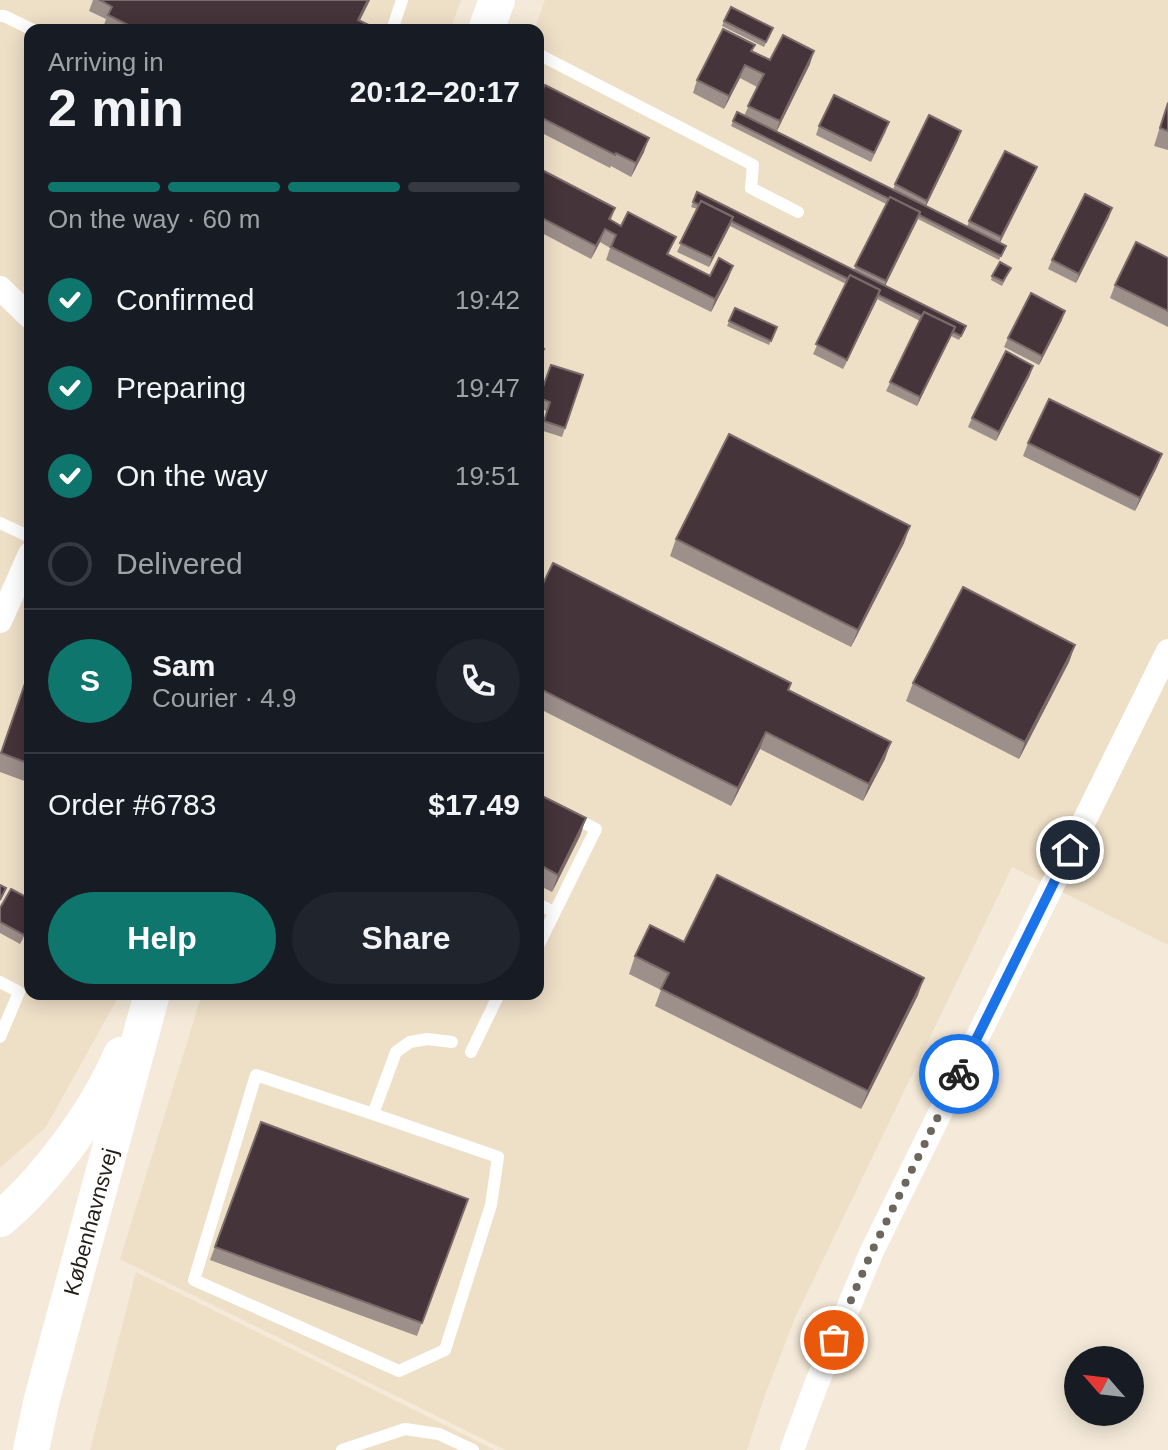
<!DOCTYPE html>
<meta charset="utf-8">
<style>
:root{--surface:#171b24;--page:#20242c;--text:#f1f3f6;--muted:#9ea1a6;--line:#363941;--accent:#0f766e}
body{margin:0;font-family:Helvetica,sans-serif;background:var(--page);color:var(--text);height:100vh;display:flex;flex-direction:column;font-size:30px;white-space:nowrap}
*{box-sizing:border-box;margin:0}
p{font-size:26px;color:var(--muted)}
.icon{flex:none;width:44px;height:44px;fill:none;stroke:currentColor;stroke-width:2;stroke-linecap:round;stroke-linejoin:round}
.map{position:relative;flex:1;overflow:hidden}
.side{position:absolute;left:24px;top:24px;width:520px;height:976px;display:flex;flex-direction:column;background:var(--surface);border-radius:16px;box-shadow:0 4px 20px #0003}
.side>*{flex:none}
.needle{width:52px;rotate:298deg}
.tools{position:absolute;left:1064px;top:1346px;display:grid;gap:16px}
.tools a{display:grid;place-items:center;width:80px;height:80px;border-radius:50%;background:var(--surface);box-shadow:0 4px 20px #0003;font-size:40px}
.pin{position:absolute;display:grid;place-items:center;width:68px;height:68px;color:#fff;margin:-34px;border:4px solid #fff;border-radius:50%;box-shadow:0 2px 8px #0007}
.courier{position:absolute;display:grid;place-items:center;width:80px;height:80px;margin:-40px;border:6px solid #1a73e8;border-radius:50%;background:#fff;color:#222;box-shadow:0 2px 10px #0007}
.headline em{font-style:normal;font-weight:700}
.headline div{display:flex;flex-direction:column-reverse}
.headline{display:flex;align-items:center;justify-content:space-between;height:136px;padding:0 24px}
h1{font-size:52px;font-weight:700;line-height:60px}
.bar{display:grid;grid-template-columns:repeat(4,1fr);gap:12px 8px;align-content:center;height:96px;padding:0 24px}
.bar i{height:10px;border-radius:6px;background:var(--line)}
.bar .on{background:var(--accent)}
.bar p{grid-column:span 4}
.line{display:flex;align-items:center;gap:20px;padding:0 24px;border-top:2px solid var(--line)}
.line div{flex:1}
.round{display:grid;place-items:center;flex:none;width:84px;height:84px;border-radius:42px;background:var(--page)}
ol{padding:0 24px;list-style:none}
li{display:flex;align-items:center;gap:24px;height:88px}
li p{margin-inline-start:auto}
li .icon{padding:8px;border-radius:50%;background:var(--accent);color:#fff;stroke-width:4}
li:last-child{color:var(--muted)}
li i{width:44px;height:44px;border:4px solid var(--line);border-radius:50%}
.button{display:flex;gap:16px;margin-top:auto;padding:16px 24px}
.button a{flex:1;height:92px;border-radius:48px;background:var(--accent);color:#fff;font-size:32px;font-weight:700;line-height:92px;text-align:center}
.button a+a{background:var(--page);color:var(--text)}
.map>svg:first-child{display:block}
</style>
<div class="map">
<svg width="1168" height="1450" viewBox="0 0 1168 1450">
<rect width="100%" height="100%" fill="#f5ead9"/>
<!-- built -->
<g fill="#eedfc7">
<path d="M0,0H461L450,30H30V994H120L46,1127L0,1168Z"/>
<path d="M545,0H1168V945L1012,867L795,1318L765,1395L747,1450H505L120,1259L202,994H538V30H534Z"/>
<path d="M136,1272L495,1450H90Z"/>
</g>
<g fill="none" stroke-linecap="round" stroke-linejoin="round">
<!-- lane -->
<g stroke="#fff" stroke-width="12">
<path d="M0,16H4L33,30"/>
<path d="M392,30L402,0"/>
<path d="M538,54L753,165L751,188L798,212"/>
<path d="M0,523L30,537"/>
<path d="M538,904L554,912"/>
<path d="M538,946L596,829L572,817"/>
<path d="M0,982L19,992L0,1037"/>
<path d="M471,1052L499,994"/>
<path d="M373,1114L498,1157L491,1205L445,1350L399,1371L194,1280L256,1075L373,1114L396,1052L410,1042L427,1039L452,1042"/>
<path d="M342,1450L405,1429L439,1434L473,1450"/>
</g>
<!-- street -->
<g stroke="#fff" stroke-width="24">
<path d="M0,288L30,317"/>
<path d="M0,621L30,554"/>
<path d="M792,1450L816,1385L872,1251L1168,651"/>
</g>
<!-- secondary -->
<g stroke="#fff" stroke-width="36">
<path d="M486,30L497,0"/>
<path d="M0,1219C46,1181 98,1110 121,1055"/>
<path id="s1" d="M31,1450L42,1399L152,994"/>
</g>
</g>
<!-- wall -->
<g fill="#9d8f8a">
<path d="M93,0H370L360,20L379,30H107L103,28L106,19L89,11Z"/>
<path d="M724,21L773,28L764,47L722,26Z"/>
<path d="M755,45L752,52L770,60L810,64L776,132L893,190L895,184L958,140L926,206L967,227L969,221L1037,167L1033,176L1000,243L1006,246L999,260L918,219L885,286L965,330L959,340L951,336L917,406L886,391L920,321L877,299L843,369L813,354L846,284L730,226L709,267L677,252L697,209L691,207L693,202L854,270L886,204L731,126L737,112L744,116L757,87L740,78L724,109L693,93L697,80Z"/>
<path d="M538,98L644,152L631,177L611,166L610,168L538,131Z"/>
<path d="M1168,101V150L1154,146Z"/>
<path d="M819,126L886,131L871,162L816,135Z"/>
<path d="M538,168L615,208L611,220L621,226L676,237L668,255L710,276L733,266L728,279L711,312L606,260L610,248L600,242L591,259L538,231Z"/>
<path d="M1109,217L1076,283L1048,269L1052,260Z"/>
<path d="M1168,258V327L1110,298L1115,285Z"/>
<path d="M1011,268L1002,286L991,280L992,276Z"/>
<path d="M735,308L777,327L769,345L727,326Z"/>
<path d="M1062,320L1039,365L1004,347L1008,338Z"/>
<path d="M551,365L583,375L562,437L540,430L547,411L538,408V401Z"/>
<path d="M1030,375L996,441L968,427L972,418Z"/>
<path d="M1028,443L1162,454L1157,467L1135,511L1023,456Z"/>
<path d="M910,526L904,543L851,647L670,556L676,539Z"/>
<path d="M538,594L788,690L885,759L863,801L760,749L731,806L538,708Z"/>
<path d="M1075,645L1069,662L1019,759L906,701L913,683Z"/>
<path d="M30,669V783L0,772V754Z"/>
<path d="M538,794L586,818L580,836L552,892L538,885Z"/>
<path d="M30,899V926L20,944L0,933V908Z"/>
<path d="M684,942L918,995L861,1109L655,1006L661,990L629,974L635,956Z"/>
<path d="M261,1122L468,1199L417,1336L210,1260Z"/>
</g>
<!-- shaded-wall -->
<g fill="#7a6b6a">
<path d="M368,0H370L355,30L358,20Z"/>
<path d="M814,51L810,64L775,135L780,121Z"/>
<path d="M745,65L740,78L724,109L729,96Z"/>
<path d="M961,131L958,140L924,210L927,201Z"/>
<path d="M649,138L644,152L631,177L636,163Z"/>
<path d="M1037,167L1033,176L998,246L1001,237Z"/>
<path d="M1112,208L1109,217L1076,283L1079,274Z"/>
<path d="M920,212L917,221L883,290L886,281Z"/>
<path d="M733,217L730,226L709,267L712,258Z"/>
<path d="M605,229L600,242L591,259L596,246Z"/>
<path d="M733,266L728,279L711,312L715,299Z"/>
<path d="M880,290L877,300L843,369L847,360Z"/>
<path d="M1065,311L1062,320L1039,365L1042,356Z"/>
<path d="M955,327L951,336L917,406L920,397Z"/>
<path d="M1033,366L1030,375L996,441L999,432Z"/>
<path d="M1162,454L1157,467L1135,511L1140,498Z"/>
<path d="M910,526L904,543L851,647L858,630Z"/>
<path d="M1075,645L1069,662L1019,759L1025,742Z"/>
<path d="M766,732L760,749L731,806L738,788Z"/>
<path d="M891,742L885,759L863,801L869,784Z"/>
<path d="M586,818L580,836L552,892L558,875Z"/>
<path d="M924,978L918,995L861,1109L868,1091Z"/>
</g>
<!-- building -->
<g fill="#45343a" stroke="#7a6b6a" stroke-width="2">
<path d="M100,0H368L358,20L379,30H138L108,15L112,7Z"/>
<path d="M731,7L773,28L766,42L724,21Z"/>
<path d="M723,29L755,45L751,51L770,60L783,35L814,51L780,121L748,106L764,74L745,65L729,96L697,80Z"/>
<path d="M545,85L649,138L636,163L616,153L615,155L538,116V98Z"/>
<path d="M834,95L889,122L874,153L819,126Z"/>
<path d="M1168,103V131L1160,128Z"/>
<path d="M737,112L1006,246L1001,256L919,215L920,212L890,197L889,199L733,121Z"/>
<path d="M929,115L961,131L927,201L895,184Z"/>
<path d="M1005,151L1037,167L1001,237L969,221Z"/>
<path d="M538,168L615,208L609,219L621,226L628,212L676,237L667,254L710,276L719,258L733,266L715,299L611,247L616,235L605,229L596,246L538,216Z"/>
<path d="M697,192L966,326L961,336L953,332L955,327L924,312L922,316L878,295L880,290L850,275L848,279L731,221L733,217L701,201L699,205L693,202Z"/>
<path d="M1085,194L1112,208L1079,274L1052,260Z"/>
<path d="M890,197L920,212L886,281L855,266Z"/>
<path d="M701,201L733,217L712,258L680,243Z"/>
<path d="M1136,242L1168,258V311L1115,285Z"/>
<path d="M1000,262L1011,268L1003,281L992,276Z"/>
<path d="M850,275L880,290L847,360L816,344Z"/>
<path d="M1031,293L1065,311L1042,356L1008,338Z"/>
<path d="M735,308L777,327L771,341L729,321Z"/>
<path d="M924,312L955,327L920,397L890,382Z"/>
<path d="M538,347L544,349L540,356L538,355Z"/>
<path d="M1006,351L1033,366L999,432L972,418Z"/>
<path d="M551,365L583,375L565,428L544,421L550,402L539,398Z"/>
<path d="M1049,399L1162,454L1140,498L1028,443Z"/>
<path d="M729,434L910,526L858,630L676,539Z"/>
<path d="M553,563L791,683L788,690L891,742L869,784L766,732L738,788L538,688V594Z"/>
<path d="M963,587L1075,645L1025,742L913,683Z"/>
<path d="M30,669V764L1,753Z"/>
<path d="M538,794L586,818L558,875L538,864Z"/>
<path d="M717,875L924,978L868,1091L661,989L669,973L635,956L650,925L684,942Z"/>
<path d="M0,885L6,888L0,900Z"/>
<path d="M11,889L30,899V923L24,935L0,922V908Z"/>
<path d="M538,906L542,908L538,916Z"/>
<path d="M261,1122L468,1199L422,1323L215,1247Z"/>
</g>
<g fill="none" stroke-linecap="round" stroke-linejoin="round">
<!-- done -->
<path stroke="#6c665c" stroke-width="8" stroke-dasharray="0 14.4" d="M834,1340L872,1251L959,1074"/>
<!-- route -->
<path stroke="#1a73e8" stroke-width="10" d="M959,1074L1070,850"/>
</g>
<g text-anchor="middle" stroke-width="8" stroke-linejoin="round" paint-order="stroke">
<!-- street labels -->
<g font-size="22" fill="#231f18" stroke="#f5ead9">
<text dy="8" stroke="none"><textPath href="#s1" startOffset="236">Københavnsvej</textPath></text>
</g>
</g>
</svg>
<div class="tools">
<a><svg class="needle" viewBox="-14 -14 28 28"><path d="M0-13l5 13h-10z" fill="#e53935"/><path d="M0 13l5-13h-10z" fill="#9ea1a6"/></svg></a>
</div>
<div class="pin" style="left:834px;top:1340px;background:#ea580c"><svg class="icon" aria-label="bag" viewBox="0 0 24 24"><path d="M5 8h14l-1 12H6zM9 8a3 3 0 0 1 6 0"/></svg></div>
<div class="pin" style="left:1070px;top:850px;background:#1f2937"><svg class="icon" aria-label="home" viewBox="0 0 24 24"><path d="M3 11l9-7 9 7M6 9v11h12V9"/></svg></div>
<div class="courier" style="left:959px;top:1074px"><svg class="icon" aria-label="bike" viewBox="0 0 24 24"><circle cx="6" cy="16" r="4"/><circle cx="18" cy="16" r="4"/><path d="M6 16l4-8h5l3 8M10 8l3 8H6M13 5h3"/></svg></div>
<section class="side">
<div class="headline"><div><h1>2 min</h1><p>Arriving in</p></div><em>20:12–20:17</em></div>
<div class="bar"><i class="on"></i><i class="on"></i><i class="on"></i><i></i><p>On the way · 60 m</p></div>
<ol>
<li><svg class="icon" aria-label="check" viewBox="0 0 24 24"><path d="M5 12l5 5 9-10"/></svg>Confirmed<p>19:42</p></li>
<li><svg class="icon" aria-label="check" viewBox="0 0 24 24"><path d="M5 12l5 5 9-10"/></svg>Preparing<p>19:47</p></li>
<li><svg class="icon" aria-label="check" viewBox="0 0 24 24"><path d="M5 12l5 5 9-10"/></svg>On the way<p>19:51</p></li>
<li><i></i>Delivered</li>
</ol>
<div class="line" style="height:144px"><b class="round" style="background:var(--accent);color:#fff">S</b><div><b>Sam</b><p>Courier · 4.9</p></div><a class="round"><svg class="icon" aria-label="phone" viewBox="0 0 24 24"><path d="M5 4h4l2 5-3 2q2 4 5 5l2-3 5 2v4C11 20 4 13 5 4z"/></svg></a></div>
<div class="line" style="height:104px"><div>Order #6783</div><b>$17.49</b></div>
<div class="button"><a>Help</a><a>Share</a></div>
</section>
</div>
